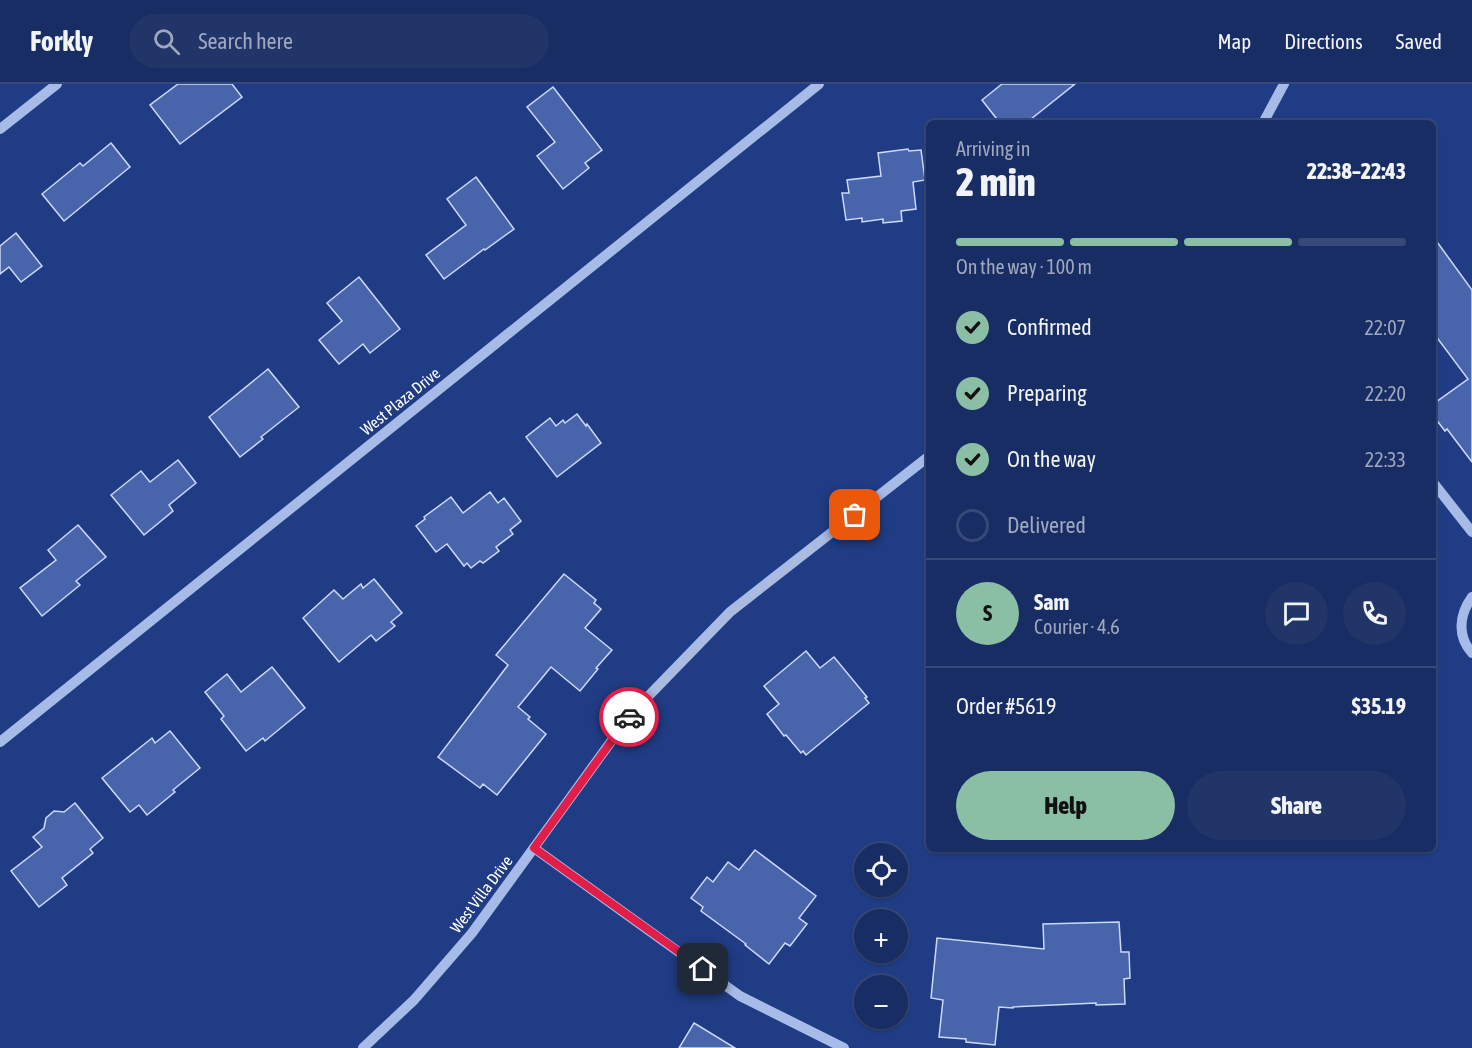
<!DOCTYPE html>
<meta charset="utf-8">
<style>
:root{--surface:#182d63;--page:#213569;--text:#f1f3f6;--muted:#9fa8be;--line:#364978;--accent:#8abfa5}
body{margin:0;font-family:"Asap Condensed",sans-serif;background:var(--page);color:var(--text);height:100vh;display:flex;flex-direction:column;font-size:22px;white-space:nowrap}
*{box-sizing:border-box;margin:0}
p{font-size:20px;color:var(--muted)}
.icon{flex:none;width:33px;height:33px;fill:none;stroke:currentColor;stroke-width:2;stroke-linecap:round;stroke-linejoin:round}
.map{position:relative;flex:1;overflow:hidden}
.drawer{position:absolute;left:926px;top:36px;width:510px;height:732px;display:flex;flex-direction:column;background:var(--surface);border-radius:9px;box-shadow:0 2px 4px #0004,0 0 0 2px var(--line)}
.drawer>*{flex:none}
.controls{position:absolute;left:854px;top:759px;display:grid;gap:12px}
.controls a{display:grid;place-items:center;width:54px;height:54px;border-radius:50%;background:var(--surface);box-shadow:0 2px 4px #0004,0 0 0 2px var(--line);font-size:30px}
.pin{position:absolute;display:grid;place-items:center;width:51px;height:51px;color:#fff;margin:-26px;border-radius:12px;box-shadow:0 3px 9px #0006}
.courier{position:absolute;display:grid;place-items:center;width:60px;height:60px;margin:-30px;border:4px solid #e11d48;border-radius:50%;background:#fff;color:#222;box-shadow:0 2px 8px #0007}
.head em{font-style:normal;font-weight:800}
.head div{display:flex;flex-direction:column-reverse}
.head{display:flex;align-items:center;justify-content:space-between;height:102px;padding:0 30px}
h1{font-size:39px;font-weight:800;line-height:45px}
.bar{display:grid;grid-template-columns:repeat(4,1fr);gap:9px 6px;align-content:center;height:72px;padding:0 30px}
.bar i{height:8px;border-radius:4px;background:var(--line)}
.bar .selected{background:var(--accent)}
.bar p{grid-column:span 4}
.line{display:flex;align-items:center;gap:15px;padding:0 30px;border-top:2px solid var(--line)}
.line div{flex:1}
.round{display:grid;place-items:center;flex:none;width:63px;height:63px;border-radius:32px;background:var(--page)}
ol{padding:0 30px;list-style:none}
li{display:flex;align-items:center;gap:18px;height:66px}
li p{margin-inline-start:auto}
li .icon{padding:6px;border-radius:50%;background:var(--accent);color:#111;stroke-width:4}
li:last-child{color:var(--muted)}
li i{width:33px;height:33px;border:3px solid var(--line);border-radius:50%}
.cta{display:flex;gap:12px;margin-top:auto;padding:12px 30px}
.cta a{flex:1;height:69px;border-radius:36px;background:var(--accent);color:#111;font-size:24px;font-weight:800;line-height:69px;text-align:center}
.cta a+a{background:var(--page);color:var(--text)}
header{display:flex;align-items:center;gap:36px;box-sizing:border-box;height:84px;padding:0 30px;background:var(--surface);border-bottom:2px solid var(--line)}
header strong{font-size:28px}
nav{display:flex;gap:33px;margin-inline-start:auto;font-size:21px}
.search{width:420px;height:54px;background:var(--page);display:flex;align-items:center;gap:15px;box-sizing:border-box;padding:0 21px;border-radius:33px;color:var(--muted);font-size:22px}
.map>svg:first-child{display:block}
</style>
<header>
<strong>Forkly</strong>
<div class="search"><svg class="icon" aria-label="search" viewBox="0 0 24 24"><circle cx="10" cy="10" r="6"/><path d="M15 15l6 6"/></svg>Search here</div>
<nav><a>Map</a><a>Directions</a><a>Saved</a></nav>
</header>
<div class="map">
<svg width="1472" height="964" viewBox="0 0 1472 964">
<rect width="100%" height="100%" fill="#203c84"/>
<!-- building -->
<g fill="#4865ac" stroke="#ccd8f7" stroke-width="1.5">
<path d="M178,0H232L242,13L180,60L150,21Z"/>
<path d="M1002,0H1075L1026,39H1000L982,16Z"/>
<path d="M553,3L602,66L585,79L589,84L563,105L537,72L555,58L527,23Z"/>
<path d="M111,59L130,83L64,137L42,110L80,79L83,82Z"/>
<path d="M908,65L909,67L921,66L925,96L913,98L916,125L901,127L902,137L883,139V135L862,138V134L846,136L842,109H849L847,96L881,92L878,69Z"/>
<path d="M476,93L514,145L485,166L484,165L444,195L426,171L466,141L447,115Z"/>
<path d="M16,149L42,182L21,198L9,183L0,190V162Z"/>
<path d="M1432,151L1472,206V378L1447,345L1445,347L1432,330V321L1468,295L1432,247Z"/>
<path d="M359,193L400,245L370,269L363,260L339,280L319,256L342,237L327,219Z"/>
<path d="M268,285L299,323L261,353L263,355L240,373L209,333Z"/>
<path d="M577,330L586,342L587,340L601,359L557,393L526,353L550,334L556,342L563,336L565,339Z"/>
<path d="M178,376L196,399L169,421L173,427L144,451L111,411L141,387L150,398Z"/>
<path d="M490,408L498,419L504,414L521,437L510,446L513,450L496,463L499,467L483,479L480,477L471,484L467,479L464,482L447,460L436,468L416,442L425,435L424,433L451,413L463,429Z"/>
<path d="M78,441L106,473L76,497L80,501L42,532L20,504L56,476L48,466Z"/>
<path d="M564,490L596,516L594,519L601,525L585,544L612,566L596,584L598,585L580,607L551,583L518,623L530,633L528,635L546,650L497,711L483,700L480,704L438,673L508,581L496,571Z"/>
<path d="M374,495L402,529L391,538L395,542L376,557L371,551L339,578L303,534L334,506L343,515L361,500L363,504Z"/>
<path d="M806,567L820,584L834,573L867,613L865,614L869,619L806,671L803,667L801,669L786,651L784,652L767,630L779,620L764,602Z"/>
<path d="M272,583L305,624L265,657L263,654L246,667L221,635L224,632L205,608L227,590L241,608Z"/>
<path d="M170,647L200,684L173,706L175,708L147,731L139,721L130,728L102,694L152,654L155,659Z"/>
<path d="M75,719L103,754L90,765L93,769L62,794L67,801L39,823L11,787L42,763L33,753L44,744L46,734L54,727L64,728Z"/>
<path d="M755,766L816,812L799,834L807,840L790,862L785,859L769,880L745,861L746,860L701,827L703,823L691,814L707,793L713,798L728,778L739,786Z"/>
<path d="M1119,838L1121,868H1129L1130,894L1124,895L1125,920L1096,921V919L1013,923V924L999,923L995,961L966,958V955L939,953L943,916L931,914L937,854L1044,865L1043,840Z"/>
<path d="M694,939L735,964H679Z"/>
</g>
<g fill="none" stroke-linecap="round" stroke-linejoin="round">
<!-- minor -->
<g stroke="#a7bbe9" stroke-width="10">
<path d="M1263,39L1284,0"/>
<path d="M0,45L57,0"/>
<path d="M1432,397L1472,448"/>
<path d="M1472,513C1459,531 1457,552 1472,569"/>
<path d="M0,658L819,0"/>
<path d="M534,764L740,912L844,964"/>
<path d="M363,964L414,916L472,849L631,630L730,528L928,373"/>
</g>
</g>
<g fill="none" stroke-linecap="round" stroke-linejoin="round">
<!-- done -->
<path stroke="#b1bbd4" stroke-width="6" stroke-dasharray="0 10.8" d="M629,633L730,528L855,431"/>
<!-- route -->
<path stroke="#e11d48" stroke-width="8" d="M629,633L534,764L703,885"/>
</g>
<g text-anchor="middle" stroke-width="4.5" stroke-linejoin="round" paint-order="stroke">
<!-- street labels -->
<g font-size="16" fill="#fff" stroke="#203c84">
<text transform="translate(400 317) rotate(-39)" y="6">West Plaza Drive</text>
<text transform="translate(481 810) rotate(-53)" y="6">West Villa Drive</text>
</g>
</g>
</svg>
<div class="controls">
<a><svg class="icon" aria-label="locate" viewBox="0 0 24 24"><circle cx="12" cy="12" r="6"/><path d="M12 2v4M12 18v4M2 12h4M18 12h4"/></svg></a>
<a>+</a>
<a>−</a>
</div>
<div class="pin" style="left:855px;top:431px;background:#ea580c"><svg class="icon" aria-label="bag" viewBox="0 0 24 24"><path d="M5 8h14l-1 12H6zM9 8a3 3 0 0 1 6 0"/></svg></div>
<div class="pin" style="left:703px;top:885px;background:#1f2937"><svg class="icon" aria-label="home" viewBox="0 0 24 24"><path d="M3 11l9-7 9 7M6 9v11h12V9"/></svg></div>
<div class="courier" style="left:629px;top:633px"><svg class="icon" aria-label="car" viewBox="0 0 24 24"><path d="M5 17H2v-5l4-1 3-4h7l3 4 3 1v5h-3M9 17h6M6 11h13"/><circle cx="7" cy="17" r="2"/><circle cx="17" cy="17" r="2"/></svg></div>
<section class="drawer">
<div class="head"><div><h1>2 min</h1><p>Arriving in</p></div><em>22:38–22:43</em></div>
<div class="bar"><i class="selected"></i><i class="selected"></i><i class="selected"></i><i></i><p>On the way · 100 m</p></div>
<ol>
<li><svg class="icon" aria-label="check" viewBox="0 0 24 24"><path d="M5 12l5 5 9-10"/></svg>Confirmed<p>22:07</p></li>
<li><svg class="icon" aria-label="check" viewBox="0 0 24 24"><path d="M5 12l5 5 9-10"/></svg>Preparing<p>22:20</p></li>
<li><svg class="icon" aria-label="check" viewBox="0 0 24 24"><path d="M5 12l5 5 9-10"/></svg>On the way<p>22:33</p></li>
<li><i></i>Delivered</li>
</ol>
<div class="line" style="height:108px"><b class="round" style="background:var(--accent);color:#111">S</b><div><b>Sam</b><p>Courier · 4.6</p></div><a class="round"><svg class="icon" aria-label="chat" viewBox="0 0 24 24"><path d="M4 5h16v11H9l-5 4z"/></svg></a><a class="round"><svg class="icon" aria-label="phone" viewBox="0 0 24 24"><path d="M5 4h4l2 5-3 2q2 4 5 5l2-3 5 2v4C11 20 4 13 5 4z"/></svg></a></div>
<div class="line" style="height:78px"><div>Order #5619</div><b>$35.19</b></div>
<div class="cta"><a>Help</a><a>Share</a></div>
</section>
</div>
